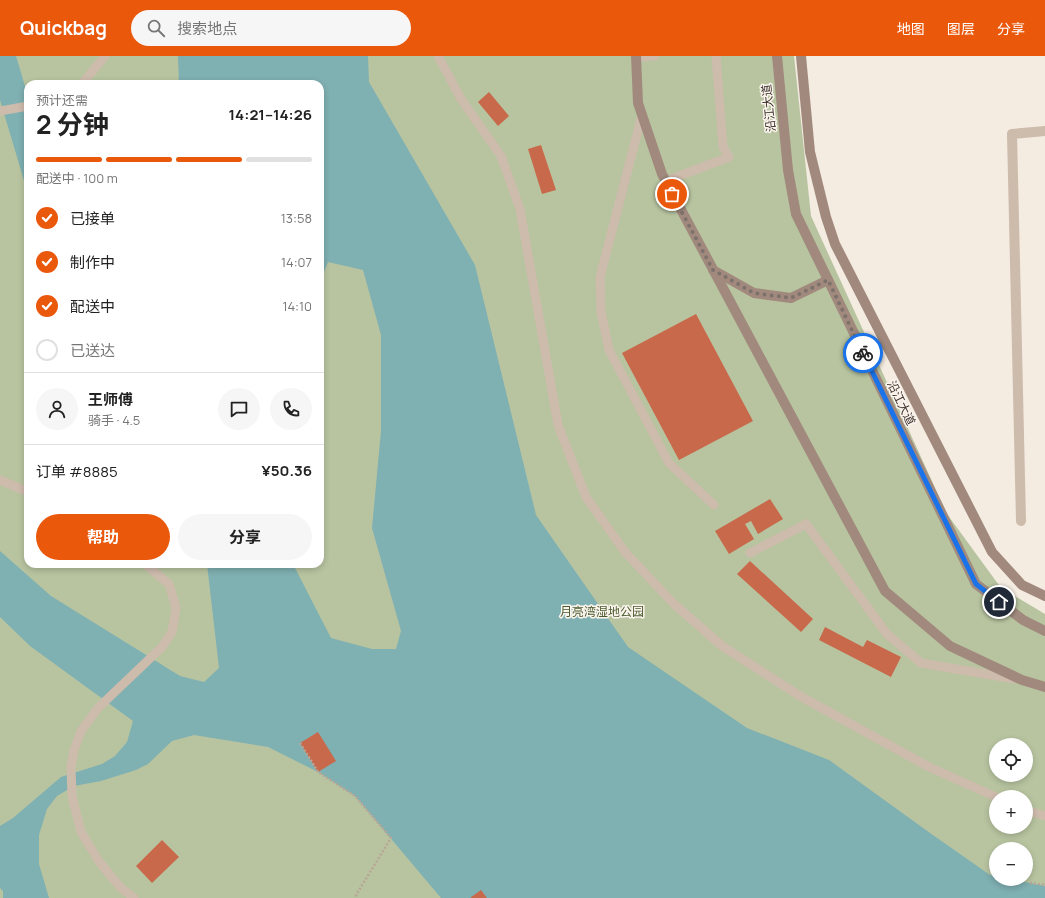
<!DOCTYPE html>
<html lang="zh">
<meta charset="utf-8">
<style>
:root{--surface:#fff;--page:#f6f6f6;--text:#222;--muted:#767676;--line:#e0e0e0;--accent:#ea580c}
body{margin:0;font-family:Manrope,"Noto Sans SC",sans-serif;background:var(--page);color:var(--text);height:100vh;display:flex;flex-direction:column;font-size:15px;white-space:nowrap}
*{box-sizing:border-box;margin:0}
p{font-size:13px;color:var(--muted)}
.icon{flex:none;width:22px;height:22px;fill:none;stroke:currentColor;stroke-width:2;stroke-linecap:round;stroke-linejoin:round}
.map{position:relative;flex:1;overflow:hidden}
.details{position:absolute;left:24px;top:24px;width:300px;height:488px;display:flex;flex-direction:column;background:var(--surface);border-radius:12px;box-shadow:0 2px 6px #0003}
.details>*{flex:none}
.tools{position:absolute;left:989px;top:682px;display:grid;gap:8px}
.tools a{display:grid;place-items:center;width:44px;height:44px;border-radius:50%;background:var(--surface);box-shadow:0 2px 6px #0003;font-size:20px}
.pin{position:absolute;display:grid;place-items:center;width:34px;height:34px;color:#fff;margin:-17px;border:2px solid #fff;border-radius:50%;box-shadow:0 1px 4px #0007}
.courier{position:absolute;display:grid;place-items:center;width:40px;height:40px;margin:-20px;border:3px solid #1a73e8;border-radius:50%;background:#fff;color:#222;box-shadow:0 1px 5px #0007}
.overview em{font-style:normal;font-weight:700}
.overview div{display:flex;flex-direction:column-reverse}
.overview{display:flex;align-items:center;justify-content:space-between;height:68px;padding:0 12px}
h1{font-size:26px;font-weight:700;line-height:30px}
.bar{display:grid;grid-template-columns:repeat(4,1fr);gap:6px 4px;align-content:center;height:48px;padding:0 12px}
.bar i{height:5px;border-radius:3px;background:var(--line)}
.bar .on{background:var(--accent)}
.bar p{grid-column:span 4}
.line{display:flex;align-items:center;gap:10px;padding:0 12px;border-top:1px solid var(--line)}
.line div{flex:1}
.round{display:grid;place-items:center;flex:none;width:42px;height:42px;border-radius:21px;background:var(--page)}
ol{padding:0 12px;list-style:none}
li{display:flex;align-items:center;gap:12px;height:44px}
li p{margin-inline-start:auto}
li .icon{padding:4px;border-radius:50%;background:var(--accent);color:#fff;stroke-width:4}
li:last-child{color:var(--muted)}
li i{width:22px;height:22px;border:2px solid var(--line);border-radius:50%}
.button{display:flex;gap:8px;margin-top:auto;padding:8px 12px}
.button a{flex:1;height:46px;border-radius:24px;background:var(--accent);color:#fff;font-size:16px;font-weight:700;line-height:46px;text-align:center}
.button a+a{background:var(--page);color:var(--text)}
header{display:flex;align-items:center;gap:24px;box-sizing:border-box;height:56px;padding:0 20px;background:var(--accent);color:#fff}
header strong{font-size:19px}
nav{display:flex;gap:22px;margin-inline-start:auto;font-size:14px}
.search{width:280px;height:36px;background:var(--page);display:flex;align-items:center;gap:10px;box-sizing:border-box;padding:0 14px;border-radius:22px;color:var(--muted);font-size:15px}
.map>svg:first-child{display:block}
</style>
<header>
<strong>Quickbag</strong>
<div class="search"><svg class="icon" aria-label="search" viewBox="0 0 24 24"><circle cx="10" cy="10" r="6"/><path d="M15 15l6 6"/></svg>搜索地点</div>
<nav><a>地图</a><a>图层</a><a>分享</a></nav>
</header>
<div class="map">
<svg width="1045" height="842" viewBox="0 0 1045 842">
<rect width="100%" height="100%" fill="#f4ebe1"/>
<!-- green -->
<path fill="#b8c4a0" fill-rule="evenodd" d="M0,0H794L811,160L947,458L1001,532L1045,558V842H0ZM28,28H320V508H28ZM996,689H1026V719H996ZM996,741H1026V771H996ZM996,793H1026V823H996Z"/>
<!-- water -->
<g fill="#7fb0b2">
<path d="M0,0H16L28,40V138L0,44Z"/>
<path d="M178,0H368L369,26L475,209L536,459L628,591L747,672L829,704L930,777L990,819L996,820V823H1009L1045,830V842H441L355,740L318,716L268,691L194,679L172,685L148,708L136,714L101,725L74,730L57,740L47,753L39,779V808L49,842H3V835L0,832V770L13,762L61,721L102,708L115,700L127,686L133,665L30,590L0,561V495L51,540L180,620L204,626L219,612L207,508H293L331,582L372,593H396L401,575L372,472L381,375V279L363,214L328,206L320,226V28H179Z"/>
</g>
<!-- building -->
<g fill="#c8694b">
<path d="M489,36L509,60L498,70L478,46Z"/>
<path d="M541,89L556,134L542,138L528,93Z"/>
<path d="M696,258L753,365L679,404L622,297Z"/>
<path d="M770,443L783,463L758,478L751,465L745,468L754,483L729,498L715,475Z"/>
<path d="M750,505L813,563L801,576L737,518Z"/>
<path d="M825,571L863,591L867,584L901,601L891,621L819,584Z"/>
<path d="M318,676L336,705L318,716L300,687Z"/>
<path d="M162,784L179,801L152,827L136,810Z"/>
<path d="M481,834L487,842H470Z"/>
</g>
<g fill="none" stroke-linecap="round" stroke-linejoin="round">
<!-- path -->
<g stroke="#b9a596" stroke-width="2.5" stroke-dasharray="2 2" stroke-linecap="butt">
<path d="M300,687L318,716L355,740L391,782L356,839L358,842"/>
<path d="M1030,827L1045,829"/>
</g>
<!-- lane -->
<g stroke="#cdbbac" stroke-width="9">
<path d="M438,0L461,43L501,100L520,153L558,369L586,441L625,496L673,547L722,590L800,640L929,711L996,741"/>
<path d="M636,1L655,0"/>
<path d="M82,28L105,0"/>
<path d="M0,55L28,50"/>
<path d="M642,59L600,221L601,256L609,294L669,407L714,449"/>
<path d="M666,125L729,101L723,91L716,0"/>
<path d="M0,424L28,436"/>
<path d="M750,497L806,468L887,578L921,607L1014,623"/>
<path d="M1026,754L1045,760"/>
<path d="M134,842L120,831L100,807L81,776L72,740L71,712L74,694L81,675L99,651L162,591L172,576L176,552L169,528L145,508"/>
</g>
<!-- street -->
<path stroke="#cdbbac" stroke-width="10" d="M1021,465L1012,78L1045,75"/>
<!-- secondary -->
<g stroke="#a18a7d" stroke-width="10">
<path d="M636,0L638,47L662,118L885,535L950,590L1022,624L1045,631"/>
<path d="M777,0L788,114L796,158L976,528L1023,564L1045,575"/>
<path d="M801,0L810,96L826,161L835,188L992,496L1022,529L1045,540"/>
<path d="M713,214L754,237L791,242L828,224"/>
</g>
</g>
<g fill="none" stroke-linecap="round" stroke-linejoin="round">
<!-- done -->
<path stroke="#7c716b" stroke-width="4" stroke-dasharray="0 7.2" d="M672,138L713,214L754,237L791,242L828,224L863,297"/>
<!-- route -->
<path stroke="#1a73e8" stroke-width="5" d="M863,297L976,528L999,546"/>
</g>
<g text-anchor="middle" stroke-width="3" stroke-linejoin="round" paint-order="stroke">
<!-- street labels -->
<g font-size="12" fill="#3b302b" stroke="#fbf5ee">
<text transform="translate(769 52) rotate(-96)" y="4">沿江大道</text>
<text transform="translate(901 347) rotate(64)" y="4">沿江大道</text>
</g>
<!-- park labels -->
<g font-size="12" fill="#4a5a2e" stroke="#fbf5ee">
<text x="602" y="560">月亮湾湿地公园</text>
</g>
</g>
</svg>
<div class="tools">
<a><svg class="icon" aria-label="locate" viewBox="0 0 24 24"><circle cx="12" cy="12" r="6"/><path d="M12 2v4M12 18v4M2 12h4M18 12h4"/></svg></a>
<a>+</a>
<a>−</a>
</div>
<div class="pin" style="left:672px;top:138px;background:#ea580c"><svg class="icon" aria-label="bag" viewBox="0 0 24 24"><path d="M5 8h14l-1 12H6zM9 8a3 3 0 0 1 6 0"/></svg></div>
<div class="pin" style="left:999px;top:546px;background:#1f2937"><svg class="icon" aria-label="home" viewBox="0 0 24 24"><path d="M3 11l9-7 9 7M6 9v11h12V9"/></svg></div>
<div class="courier" style="left:863px;top:297px"><svg class="icon" aria-label="bike" viewBox="0 0 24 24"><circle cx="6" cy="16" r="4"/><circle cx="18" cy="16" r="4"/><path d="M6 16l4-8h5l3 8M10 8l3 8H6M13 5h3"/></svg></div>
<section class="details">
<div class="overview"><div><h1>2 分钟</h1><p>预计还需</p></div><em>14:21–14:26</em></div>
<div class="bar"><i class="on"></i><i class="on"></i><i class="on"></i><i></i><p>配送中 · 100 m</p></div>
<ol>
<li><svg class="icon" aria-label="check" viewBox="0 0 24 24"><path d="M5 12l5 5 9-10"/></svg>已接单<p>13:58</p></li>
<li><svg class="icon" aria-label="check" viewBox="0 0 24 24"><path d="M5 12l5 5 9-10"/></svg>制作中<p>14:07</p></li>
<li><svg class="icon" aria-label="check" viewBox="0 0 24 24"><path d="M5 12l5 5 9-10"/></svg>配送中<p>14:10</p></li>
<li><i></i>已送达</li>
</ol>
<div class="line" style="height:72px"><a class="round"><svg class="icon" aria-label="person" viewBox="0 0 24 24"><circle cx="12" cy="8" r="4"/><path d="M4 21q1-7 8-7t8 7"/></svg></a><div><b>王师傅</b><p>骑手 · 4.5</p></div><a class="round"><svg class="icon" aria-label="chat" viewBox="0 0 24 24"><path d="M4 5h16v11H9l-5 4z"/></svg></a><a class="round"><svg class="icon" aria-label="phone" viewBox="0 0 24 24"><path d="M5 4h4l2 5-3 2q2 4 5 5l2-3 5 2v4C11 20 4 13 5 4z"/></svg></a></div>
<div class="line" style="height:52px"><div>订单 #8885</div><b>¥50.36</b></div>
<div class="button"><a>帮助</a><a>分享</a></div>
</section>
</div>
